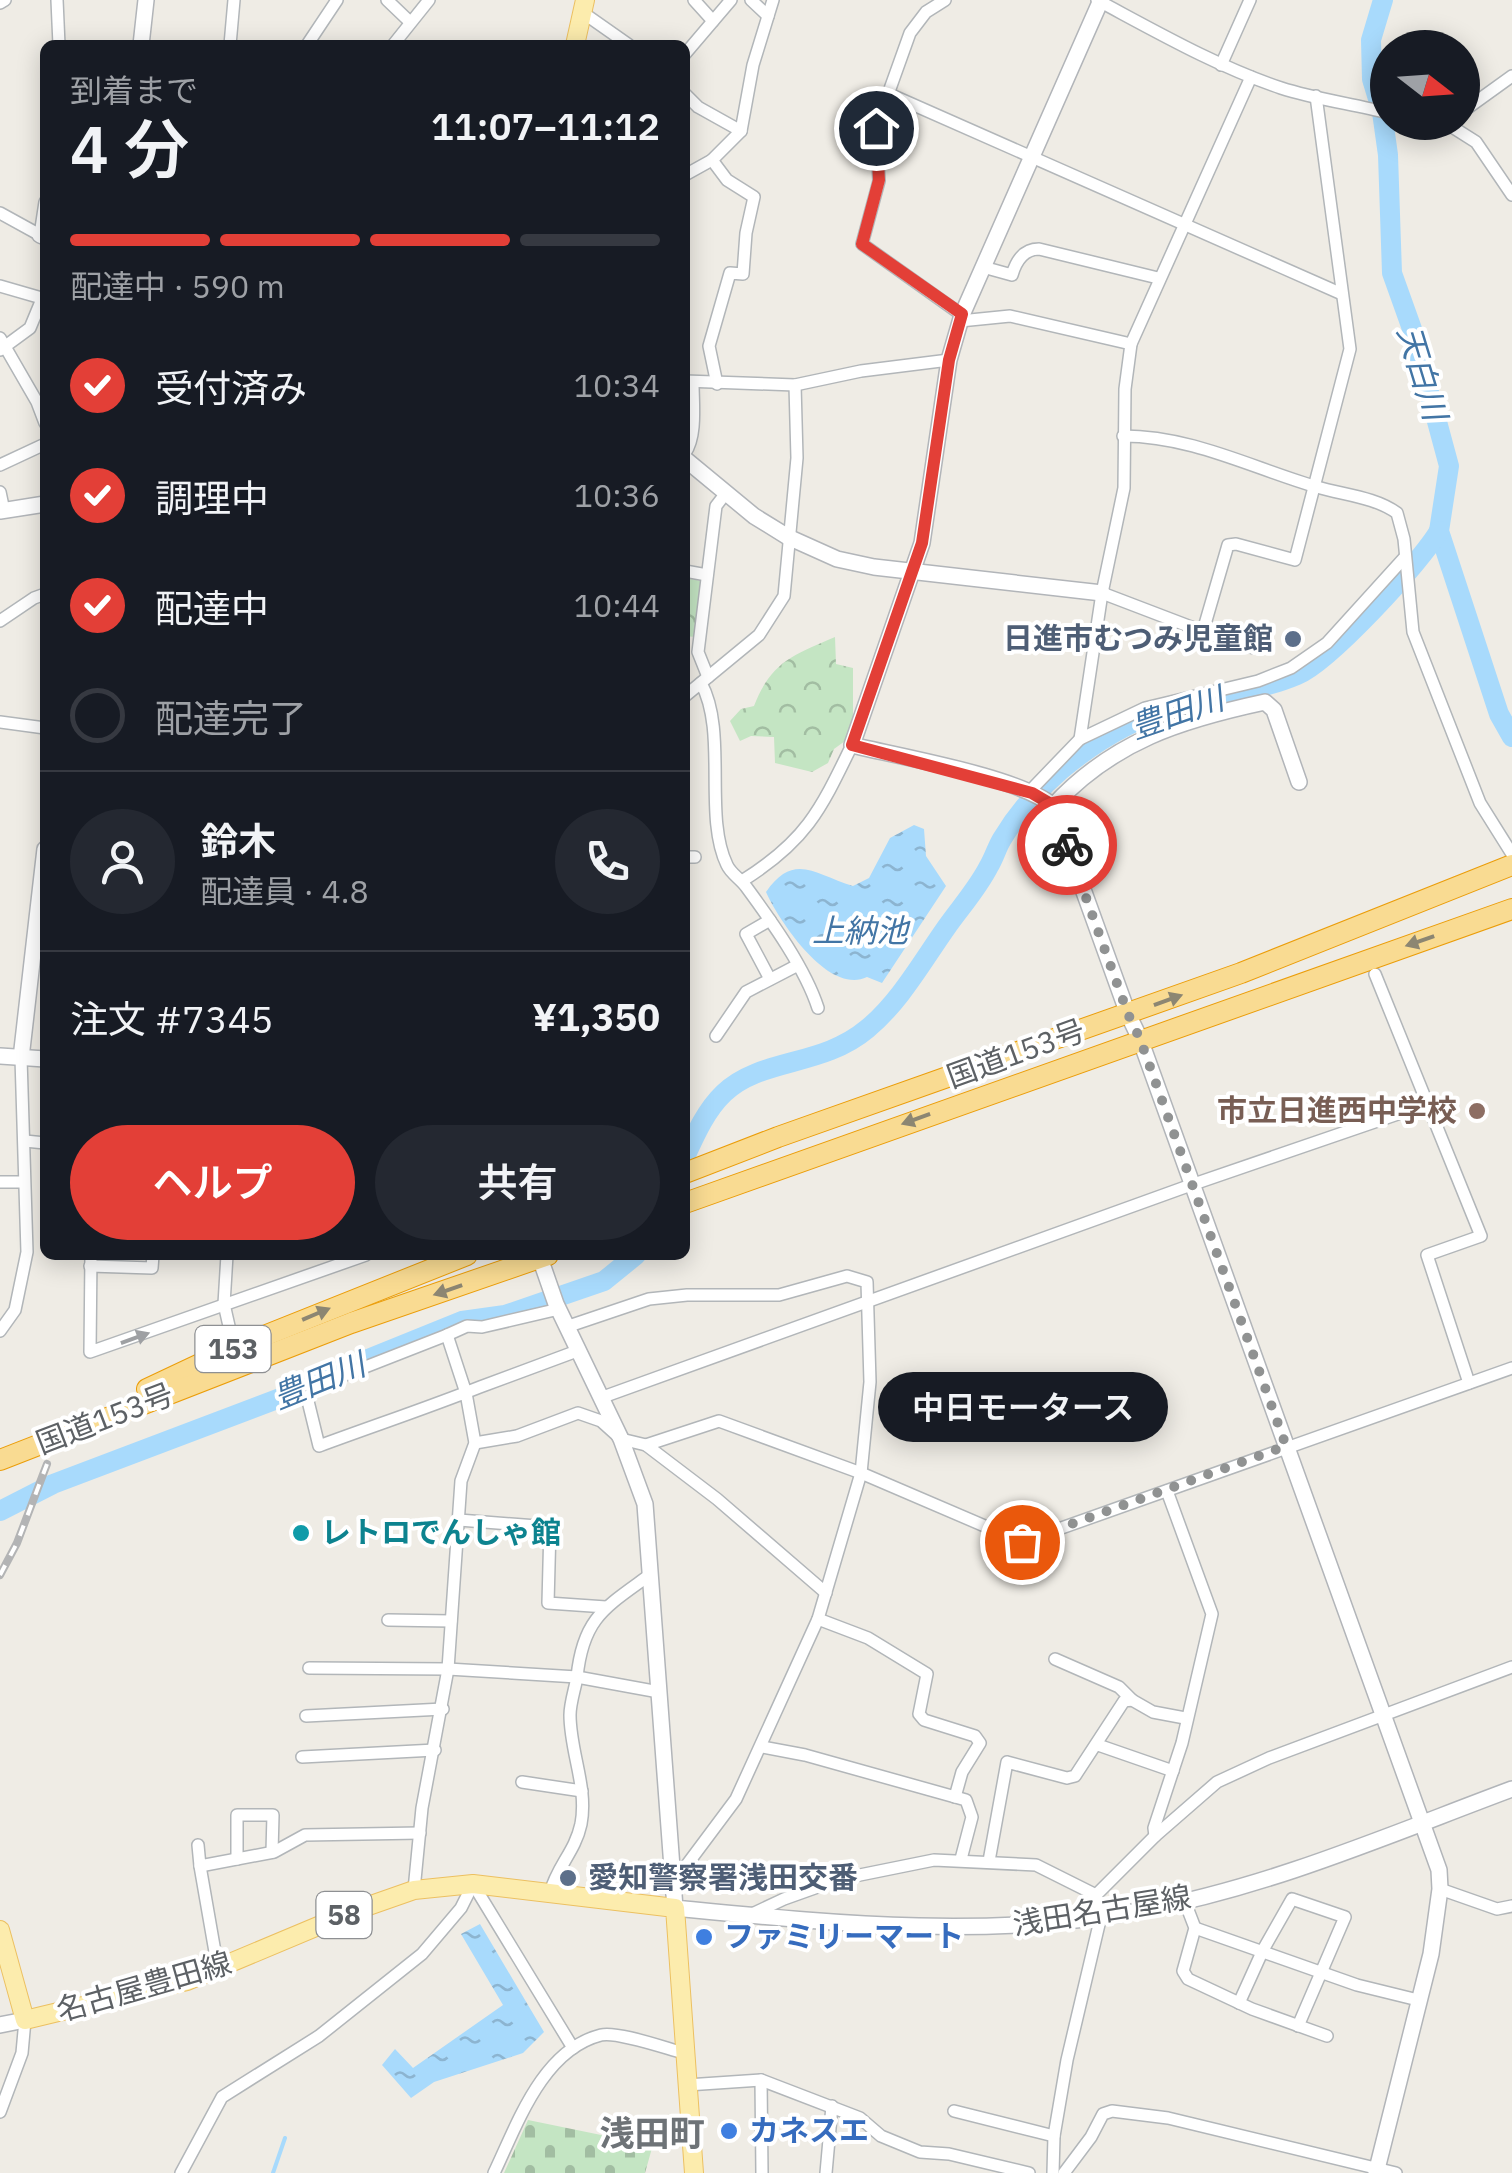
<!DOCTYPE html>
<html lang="ja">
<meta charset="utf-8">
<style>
:root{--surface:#171b24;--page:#242831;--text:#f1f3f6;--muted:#9ea1a6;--line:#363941;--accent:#e33f37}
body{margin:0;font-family:"IBM Plex Sans","Noto Sans JP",sans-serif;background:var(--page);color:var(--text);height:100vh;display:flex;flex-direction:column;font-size:38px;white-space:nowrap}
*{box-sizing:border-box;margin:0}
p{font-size:32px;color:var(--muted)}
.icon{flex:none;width:55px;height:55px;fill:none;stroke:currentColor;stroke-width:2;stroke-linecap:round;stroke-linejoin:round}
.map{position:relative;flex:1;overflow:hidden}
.side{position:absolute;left:40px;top:40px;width:650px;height:1220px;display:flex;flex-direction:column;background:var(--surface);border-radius:15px;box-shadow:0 5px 25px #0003}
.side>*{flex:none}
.needle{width:65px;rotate:107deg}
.fabs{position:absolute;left:1370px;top:30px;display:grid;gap:20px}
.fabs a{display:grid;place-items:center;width:110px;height:110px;border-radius:50%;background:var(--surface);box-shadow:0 5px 25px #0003;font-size:50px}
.pin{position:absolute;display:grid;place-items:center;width:85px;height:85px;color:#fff;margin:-42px;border:5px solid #fff;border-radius:50%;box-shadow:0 2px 10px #0007}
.courier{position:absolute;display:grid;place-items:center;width:100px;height:100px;margin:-50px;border:8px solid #e33f37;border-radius:50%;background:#fff;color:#222;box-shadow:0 2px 12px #0007}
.bubble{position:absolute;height:70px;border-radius:35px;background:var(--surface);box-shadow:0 5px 25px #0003;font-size:32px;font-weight:600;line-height:70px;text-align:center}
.summary em{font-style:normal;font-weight:600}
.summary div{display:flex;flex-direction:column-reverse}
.summary{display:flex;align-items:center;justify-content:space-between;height:170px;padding:0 30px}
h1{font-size:65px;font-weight:600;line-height:75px}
.bar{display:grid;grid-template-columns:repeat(4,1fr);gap:15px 10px;align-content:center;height:120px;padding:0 30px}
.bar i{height:12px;border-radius:8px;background:var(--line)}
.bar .selected{background:var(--accent)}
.bar p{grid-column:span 4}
.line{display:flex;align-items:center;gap:25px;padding:0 30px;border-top:2px solid var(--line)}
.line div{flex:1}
.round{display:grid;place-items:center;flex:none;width:105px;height:105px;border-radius:52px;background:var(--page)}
ol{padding:0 30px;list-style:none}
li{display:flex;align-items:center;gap:30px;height:110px}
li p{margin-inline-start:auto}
li .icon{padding:10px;border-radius:50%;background:var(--accent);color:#fff;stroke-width:4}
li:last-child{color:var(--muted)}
li i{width:55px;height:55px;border:5px solid var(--line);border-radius:50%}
.action{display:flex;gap:20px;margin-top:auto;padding:20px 30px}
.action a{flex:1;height:115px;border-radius:60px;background:var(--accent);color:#fff;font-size:40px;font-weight:600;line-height:115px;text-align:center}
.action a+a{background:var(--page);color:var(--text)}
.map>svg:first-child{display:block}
</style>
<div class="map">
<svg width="1512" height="2173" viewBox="0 0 1512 2173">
<defs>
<pattern id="forest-crowns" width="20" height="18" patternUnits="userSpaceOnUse" patternTransform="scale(2.5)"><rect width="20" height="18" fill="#c4e5c3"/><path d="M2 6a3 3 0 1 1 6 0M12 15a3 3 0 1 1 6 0" fill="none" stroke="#a2bda2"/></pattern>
<pattern id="cemetery-stones" width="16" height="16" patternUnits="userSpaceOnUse" patternTransform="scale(2.5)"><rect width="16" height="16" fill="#c4e5c3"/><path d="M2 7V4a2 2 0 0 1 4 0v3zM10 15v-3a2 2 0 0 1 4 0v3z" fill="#a2bda2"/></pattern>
<pattern id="water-ripples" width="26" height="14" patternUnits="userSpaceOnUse" patternTransform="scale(2.5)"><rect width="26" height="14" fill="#a8dafc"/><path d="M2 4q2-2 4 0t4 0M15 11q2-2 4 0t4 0" fill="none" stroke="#8cb4d0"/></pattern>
</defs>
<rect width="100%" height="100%" fill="#efece5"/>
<!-- forest -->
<g fill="url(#forest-crowns)">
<path d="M685,578L702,581L695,637L685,636Z"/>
<path d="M835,637L836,664L853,668V718L845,741L834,749L828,763L812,772L775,763L774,737L751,736L740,741L730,721L741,709L754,706C771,662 793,655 835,637Z"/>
</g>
<!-- cemetery -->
<path fill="url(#cemetery-stones)" d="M661,2116L645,2173H504L528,2120L606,2136Z"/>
<!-- water -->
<g fill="url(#water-ripples)">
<path d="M914,825L924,829L926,856L946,886L882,983L867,977C829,996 779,921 766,892C794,851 816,875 853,886L869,878L890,838Z"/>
<path d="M480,1924L544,2032L523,2053L434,2082L411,2098L382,2065L395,2049L413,2068L503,2005L461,1934Z"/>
</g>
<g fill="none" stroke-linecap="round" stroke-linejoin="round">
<!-- stream -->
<path stroke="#a8dafc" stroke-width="4" d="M273,2173L285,2138"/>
<!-- river -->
<g stroke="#a8dafc" stroke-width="20">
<path d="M1383,0L1371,40L1372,79L1382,112L1388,155L1392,273L1412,329L1449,466L1439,531L1499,714L1512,737"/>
<path d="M685,1157C695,1135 706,1110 724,1093C760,1058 822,1067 867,1029C899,1003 922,962 946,928C960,908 978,888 989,866C994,858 997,847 1002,839C1017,814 1039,789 1061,770C1093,743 1132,720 1172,707C1213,695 1257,692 1297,675C1329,662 1421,562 1439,531"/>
<path d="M0,1511L53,1484L309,1387L331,1374L462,1321L505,1315L604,1281L636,1255"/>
</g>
<defs>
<g id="street">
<path d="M57,0L59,45"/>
<path d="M387,0L410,22"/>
<path d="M694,0L713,21"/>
<path d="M751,0L768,16"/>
<path d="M945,0L926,12L910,33L876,128L879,181L862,244L962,315"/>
<path d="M1097,0C1157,32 1216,66 1281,88C1315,99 1353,104 1388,113"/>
<path d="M0,3L5,0"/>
<path d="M582,12L629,45"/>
<path d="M230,45L234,0"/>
<path d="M307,45L337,0"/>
<path d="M393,45L429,0"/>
<path d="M685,54L731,0"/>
<path d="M1221,65L1250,0"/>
<path d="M685,94L698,107L741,131L712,160L685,175"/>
<path d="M889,94L1342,294"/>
<path d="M1462,112L1512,76"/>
<path d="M1424,122L1438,126L1447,122"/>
<path d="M1446,123L1476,142L1512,195"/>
<path d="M741,131L753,65L773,0"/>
<path d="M712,160L727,180L754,197L746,233L743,274L730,273L709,346L717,384"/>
<path d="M0,213L40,235L45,202"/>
<path d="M983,267L1012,275C1016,261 1024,249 1039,249L1158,278"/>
<path d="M0,286L45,299"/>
<path d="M960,321L1010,316L1131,344"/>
<path d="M0,338L37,402L45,423"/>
<path d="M0,350L30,328L42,299"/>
<path d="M685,381L795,385L861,371L949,360"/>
<path d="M1123,436C1192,436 1252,468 1317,487C1344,495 1375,497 1397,513L1404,539L1413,632L1480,803L1512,854"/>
<path d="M685,453C697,436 693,404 693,383"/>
<path d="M0,465L45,444"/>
<path d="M0,492L4,511"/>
<path d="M685,571L707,575"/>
<path d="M1102,593L1233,643L1254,648"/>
<path d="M0,621L34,598L45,594"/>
<path d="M1203,631L1228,545L1236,544L1295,560L1350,349L1316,96"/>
<path d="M708,677L698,652L716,506L726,493"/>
<path d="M701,683C728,732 703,816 727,865C731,874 741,879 747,888C772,922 805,968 818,1008"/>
<path d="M685,696L759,635L784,596L797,458L795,385"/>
<path d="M0,722L45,728"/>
<path d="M1080,739L1102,593L1124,488L1125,389L1131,344L1251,77"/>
<path d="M1029,792L1080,739L1145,708L1258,681L1291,668L1327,643L1405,557"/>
<path d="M685,857H695"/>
<path d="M742,881C806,841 820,811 852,745"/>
<path d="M1375,974L1481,1236L1427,1255L1469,1383"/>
<path d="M770,979L746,934L770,920"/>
<path d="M716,1036L746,992L796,966"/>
<path d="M25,1141L45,1143"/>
<path d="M0,1182H24"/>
<path d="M91,1255L90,1352L366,1255"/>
<path d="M227,1255L224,1304L234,1348"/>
<path d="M90,1266L152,1268L153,1255"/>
<path d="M566,1327L649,1299L687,1295H779L847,1276L867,1282L870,1382L861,1473L818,1619L736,1799L674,1882"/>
<path d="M0,1331L15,1310L27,1252L21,1058"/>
<path d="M447,1335L467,1326L482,1327L559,1309"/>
<path d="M603,1397L1191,1185L1430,1103"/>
<path d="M475,1443L517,1436L578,1413L601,1421L621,1439L646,1445L717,1499L826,1593"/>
<path d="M646,1445L719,1421L861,1473L1022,1542L1512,1368"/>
<path d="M459,1520L550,1527L548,1603L606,1607"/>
<path d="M818,1619L868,1638L927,1674L919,1714L924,1720L975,1736L980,1743L962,1772L955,1797"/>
<path d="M388,1620L451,1621"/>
<path d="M1055,1659L1119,1687L1132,1700"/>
<path d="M309,1668L448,1669L577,1677C583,1617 606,1607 651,1574"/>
<path d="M306,1716L443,1709"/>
<path d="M1098,1745L1173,1771"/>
<path d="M762,1747L805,1755L966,1800L972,1817L961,1859"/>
<path d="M302,1757L435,1750"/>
<path d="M522,1782L582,1791"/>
<path d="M1155,1836L1154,1828L1182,1743L1212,1614L1167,1491"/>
<path d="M198,1845L200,1866L274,1852L305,1835L420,1833"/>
<path d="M237,1859V1815H273L272,1852"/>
<path d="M989,1861L1007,1762L1067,1778L1075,1776L1124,1701L1132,1700L1153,1712L1185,1718"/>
<path d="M200,1866L218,1969"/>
<path d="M473,1884L573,2048"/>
<path d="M1440,1889L1497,1909L1512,1906"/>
<path d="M414,1890L422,1808L448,1669L461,1481L475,1443L466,1393L447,1335L332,1380L307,1397L319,1446C373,1426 427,1408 480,1387L577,1351"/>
<path d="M550,1893C557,1866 575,1852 581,1824C588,1787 570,1752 570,1715C570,1703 575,1689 577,1677L659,1692"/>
<path d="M1185,1902L1195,1928L1183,1971L1188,1979L1252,2009L1327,2036"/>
<path d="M750,1915L784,1899L840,1879L934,1860L1036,1865L1096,1895L1155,1836L1217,1782L1269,1758L1512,1667"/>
<path d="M1195,1928L1357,1985L1418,2000"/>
<path d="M1239,2003L1263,1950L1292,1899L1345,1917L1298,2026"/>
<path d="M761,2080L762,2173"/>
<path d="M687,2085L761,2080L860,2118L881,2136L920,2152L949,2154L1029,2173"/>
<path d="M954,2111L1054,2136"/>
<path d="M0,2112L22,2053L25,2020"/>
<path d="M181,2173L222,2097L319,2036L422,1954L461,1908L473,1884"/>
<path d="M494,2173C517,2125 542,2050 601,2035C617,2031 665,2048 684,2053"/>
<path d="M826,2173L832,2106"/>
<path d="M1053,2173L1054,2136L1067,2060L1101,1916L1096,1895"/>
<path d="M1064,2173L1091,2137L1103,2114L1112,2111L1168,2118L1396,2173"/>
</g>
<g id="secondary">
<path d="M1101,0L962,315L949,360L922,543L852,745C900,757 1020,777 1053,806L1128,1014L1140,1039L1439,1870L1440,1889L1431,1954L1376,2173"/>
<path d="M141,45L146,0"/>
<path d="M40,235L45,237"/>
<path d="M685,459L754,516L788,537L837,559L874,567L1102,593"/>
<path d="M0,511L45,504"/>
<path d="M1053,806C1113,741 1181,720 1265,702L1274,710L1299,782"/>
<path d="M0,1056L45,1059"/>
<path d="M21,1058L45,849"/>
<path d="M540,1258L556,1304L621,1439L645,1504L675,1908C831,1923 989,1940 1144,1910C1272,1886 1391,1834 1512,1789"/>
<path d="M0,2025L25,2020"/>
</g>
<g id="primary">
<path d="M575,45L585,0"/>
<path d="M0,1930L25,2020L187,1981L354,1911L414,1890L473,1884L675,1908L694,2173"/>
</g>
<g id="highway">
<path d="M685,1173L778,1137L1241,973L1512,865"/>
<path d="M685,1203L1512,909"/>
<path d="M147,1389L234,1348L467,1255"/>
<path d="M0,1460L351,1323L548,1255"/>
</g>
</defs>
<!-- street casing -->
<use href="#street" stroke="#b2b6b9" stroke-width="14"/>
<!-- secondary casing -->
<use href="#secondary" stroke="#b2b5b9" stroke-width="18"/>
<!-- primary casing -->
<use href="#primary" stroke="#ecc061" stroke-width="20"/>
<!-- highway casing -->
<use href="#highway" stroke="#eb9d09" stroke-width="22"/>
<!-- street -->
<use href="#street" stroke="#fff" stroke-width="11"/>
<!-- secondary -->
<use href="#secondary" stroke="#fff" stroke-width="15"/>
<!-- primary -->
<use href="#primary" stroke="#fcecad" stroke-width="18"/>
<!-- highway -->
<use href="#highway" stroke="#f9db92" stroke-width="20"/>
<defs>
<path id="rail" d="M0,1575L17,1543L47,1464"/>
</defs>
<!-- rail casing -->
<use href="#rail" stroke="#b3b4b5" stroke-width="8"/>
<!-- rail -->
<use href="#rail" stroke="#fff" stroke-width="4" stroke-dasharray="11" stroke-linecap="butt"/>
</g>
<!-- one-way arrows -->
<defs><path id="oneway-solid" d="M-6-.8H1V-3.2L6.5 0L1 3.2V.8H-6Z" transform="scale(2.5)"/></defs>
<g fill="#8c8672">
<use href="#oneway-solid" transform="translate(1420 941) rotate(161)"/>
<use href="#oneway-solid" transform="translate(1168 1000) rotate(-20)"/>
<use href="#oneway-solid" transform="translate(916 1119) rotate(160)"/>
<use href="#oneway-solid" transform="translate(448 1290) rotate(161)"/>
<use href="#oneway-solid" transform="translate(316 1314) rotate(-23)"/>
</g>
<use fill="#9ea0a3" href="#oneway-solid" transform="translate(135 1338) rotate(-20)"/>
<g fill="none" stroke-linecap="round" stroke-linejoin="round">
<!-- done -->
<path stroke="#909292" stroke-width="10" stroke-dasharray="0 18" d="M1022,1542L1286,1446L1140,1039L1128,1014L1067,845"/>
<!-- route -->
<path stroke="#e33f37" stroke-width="12" d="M876,128L879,180L862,244L962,314L949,360L922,543L852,745L1032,793L1054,806L1067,845"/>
</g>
<!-- markers -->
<g fill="#5c6f8a" stroke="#fff" stroke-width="4">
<circle cx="1293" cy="639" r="10"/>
<circle cx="568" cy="1878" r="10"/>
</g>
<circle fill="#8d6e63" stroke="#fff" stroke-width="4" cx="1477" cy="1111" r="10"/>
<circle fill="#0f9aa8" stroke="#fff" stroke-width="4" cx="301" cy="1533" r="10"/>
<g fill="#3f7fe0" stroke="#fff" stroke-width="4">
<circle cx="704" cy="1937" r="10"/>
<circle cx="729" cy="2131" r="10"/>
</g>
<g text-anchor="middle" stroke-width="8" stroke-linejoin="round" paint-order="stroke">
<!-- shield labels -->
<g fill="#fff" stroke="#8e9093" stroke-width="2.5">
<rect x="195.5" y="1326" width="75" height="46" rx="8"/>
<rect x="316.5" y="1892" width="55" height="46" rx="8"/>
</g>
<g font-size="28" font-weight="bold" fill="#5d6165">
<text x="233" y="1359">153</text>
<text x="344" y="1925">58</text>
</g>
<!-- service labels -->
<g font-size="30" font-weight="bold" fill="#4e5e75" stroke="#fff" text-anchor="end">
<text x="1273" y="649">日進市むつみ児童館</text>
<text x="588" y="1888" text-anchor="start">愛知警察署浅田交番</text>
</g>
<!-- street labels -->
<g font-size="30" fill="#5d6165" stroke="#fff">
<text transform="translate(1016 1054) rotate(-20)" y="10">国道153号</text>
<text transform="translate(105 1419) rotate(-21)" y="10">国道153号</text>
<text transform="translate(1102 1911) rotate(-9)" y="10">浅田名古屋線</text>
<text transform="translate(144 1987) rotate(-16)" y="10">名古屋豊田線</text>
</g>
<!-- education labels -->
<g font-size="30" font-weight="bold" fill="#785e54" stroke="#fff" text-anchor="end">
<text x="1457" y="1121">市立日進西中学校</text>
</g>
<!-- culture labels -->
<g font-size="30" font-weight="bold" fill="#0d838f" stroke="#fff" text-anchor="start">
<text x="321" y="1543">レトロでんしゃ館</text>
</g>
<!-- shop labels -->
<g font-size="30" font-weight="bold" fill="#366cbe" stroke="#fff" text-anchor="start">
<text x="724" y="1947">ファミリーマート</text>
<text x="749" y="2141">カネスエ</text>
</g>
<!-- water labels -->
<g font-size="32" font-style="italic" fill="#4275a5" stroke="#fff">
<text transform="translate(1422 373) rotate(73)" y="11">天白川</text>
<text transform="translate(1177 713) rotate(-19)" y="11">豊田川</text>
<text x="860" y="942">上納池</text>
<text transform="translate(319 1381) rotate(-22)" y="11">豊田川</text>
</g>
<!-- quarter labels -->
<g font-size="35" font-weight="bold" fill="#6e7377" stroke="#fff">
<text x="652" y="2146">浅田町</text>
</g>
</g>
</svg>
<div class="fabs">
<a><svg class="needle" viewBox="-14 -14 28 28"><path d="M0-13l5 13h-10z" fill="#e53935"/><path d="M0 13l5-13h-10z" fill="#9ea1a6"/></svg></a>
</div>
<div class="pin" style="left:1022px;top:1542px;background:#ea580c"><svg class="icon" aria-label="bag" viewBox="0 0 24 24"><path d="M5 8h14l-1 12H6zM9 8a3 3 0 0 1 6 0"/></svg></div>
<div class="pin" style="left:876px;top:128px;background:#1f2937"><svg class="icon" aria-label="home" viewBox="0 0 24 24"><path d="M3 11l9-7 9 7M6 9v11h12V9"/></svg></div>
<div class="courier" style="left:1067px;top:845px"><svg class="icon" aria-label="bike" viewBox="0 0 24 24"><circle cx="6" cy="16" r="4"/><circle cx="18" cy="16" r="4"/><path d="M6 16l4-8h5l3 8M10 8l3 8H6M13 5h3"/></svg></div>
<div class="bubble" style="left:878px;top:1372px;width:290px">中日モータース</div>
<section class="side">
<div class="summary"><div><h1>4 分</h1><p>到着まで</p></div><em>11:07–11:12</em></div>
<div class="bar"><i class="selected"></i><i class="selected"></i><i class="selected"></i><i></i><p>配達中 · 590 m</p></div>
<ol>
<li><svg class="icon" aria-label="check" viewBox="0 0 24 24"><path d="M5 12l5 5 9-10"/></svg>受付済み<p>10:34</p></li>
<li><svg class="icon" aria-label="check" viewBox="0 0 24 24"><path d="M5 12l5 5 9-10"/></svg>調理中<p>10:36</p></li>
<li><svg class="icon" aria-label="check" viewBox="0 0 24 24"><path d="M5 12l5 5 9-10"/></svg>配達中<p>10:44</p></li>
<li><i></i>配達完了</li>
</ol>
<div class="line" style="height:180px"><a class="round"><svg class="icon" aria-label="person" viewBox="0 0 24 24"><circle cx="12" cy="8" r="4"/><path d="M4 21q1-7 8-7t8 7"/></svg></a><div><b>鈴木</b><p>配達員 · 4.8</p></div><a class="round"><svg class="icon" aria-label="phone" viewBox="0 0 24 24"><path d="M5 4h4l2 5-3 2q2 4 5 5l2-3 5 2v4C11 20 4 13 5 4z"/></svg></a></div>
<div class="line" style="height:130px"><div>注文 #7345</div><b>¥1,350</b></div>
<div class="action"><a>ヘルプ</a><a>共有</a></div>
</section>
</div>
